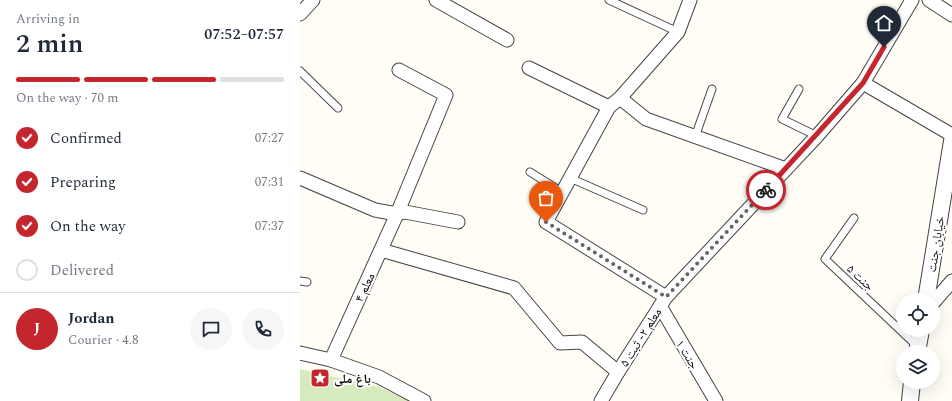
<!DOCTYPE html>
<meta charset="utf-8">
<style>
:root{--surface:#fff;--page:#f6f6f7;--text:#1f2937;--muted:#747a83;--line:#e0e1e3;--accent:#c4262e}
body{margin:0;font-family:Spectral,"Noto Naskh Arabic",serif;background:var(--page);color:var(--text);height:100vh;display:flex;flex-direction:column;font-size:15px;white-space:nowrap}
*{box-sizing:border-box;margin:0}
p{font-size:13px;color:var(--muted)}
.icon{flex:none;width:22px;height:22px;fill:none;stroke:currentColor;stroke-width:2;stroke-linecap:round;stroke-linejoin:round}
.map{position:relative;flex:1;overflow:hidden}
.sheet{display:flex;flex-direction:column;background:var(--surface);width:300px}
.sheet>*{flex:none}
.buttons{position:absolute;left:596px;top:293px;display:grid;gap:8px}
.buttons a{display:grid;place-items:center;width:44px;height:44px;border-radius:50%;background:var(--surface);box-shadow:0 4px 16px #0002;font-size:20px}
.pin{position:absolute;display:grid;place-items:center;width:34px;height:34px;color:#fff;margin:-41px -17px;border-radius:50% 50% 50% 0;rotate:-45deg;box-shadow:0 0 4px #0007}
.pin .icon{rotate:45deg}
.courier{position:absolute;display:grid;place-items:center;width:40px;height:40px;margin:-20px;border:3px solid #c4262e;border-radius:50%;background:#fff;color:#222;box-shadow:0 1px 5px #0007}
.head em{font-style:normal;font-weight:600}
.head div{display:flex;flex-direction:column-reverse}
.head{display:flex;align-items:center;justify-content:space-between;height:68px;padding:0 16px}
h1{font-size:26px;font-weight:600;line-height:30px}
.bar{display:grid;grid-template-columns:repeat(4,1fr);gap:6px 4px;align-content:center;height:48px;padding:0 16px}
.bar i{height:5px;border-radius:3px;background:var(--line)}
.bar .selected{background:var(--accent)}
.bar p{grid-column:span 4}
.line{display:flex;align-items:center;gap:10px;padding:0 16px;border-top:1px solid var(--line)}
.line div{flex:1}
.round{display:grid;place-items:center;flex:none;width:42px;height:42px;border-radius:21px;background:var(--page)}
ol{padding:0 16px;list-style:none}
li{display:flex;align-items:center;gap:12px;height:44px}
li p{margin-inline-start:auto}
li .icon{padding:4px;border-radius:50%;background:var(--accent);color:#fff;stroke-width:4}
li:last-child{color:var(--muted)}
li i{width:22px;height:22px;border:2px solid var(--line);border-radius:50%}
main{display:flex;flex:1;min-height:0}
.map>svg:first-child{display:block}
</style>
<main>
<section class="sheet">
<div class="head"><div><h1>2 min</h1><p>Arriving in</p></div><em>07:52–07:57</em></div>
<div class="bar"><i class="selected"></i><i class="selected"></i><i class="selected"></i><i></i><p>On the way · 70 m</p></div>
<ol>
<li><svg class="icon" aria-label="check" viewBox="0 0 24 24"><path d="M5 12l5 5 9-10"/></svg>Confirmed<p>07:27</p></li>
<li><svg class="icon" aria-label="check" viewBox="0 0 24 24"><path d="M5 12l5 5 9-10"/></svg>Preparing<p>07:31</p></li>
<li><svg class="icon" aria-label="check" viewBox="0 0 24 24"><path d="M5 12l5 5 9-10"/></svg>On the way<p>07:37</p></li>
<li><i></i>Delivered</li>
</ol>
<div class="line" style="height:72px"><b class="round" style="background:var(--accent);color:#fff">J</b><div><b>Jordan</b><p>Courier · 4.8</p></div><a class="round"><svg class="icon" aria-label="chat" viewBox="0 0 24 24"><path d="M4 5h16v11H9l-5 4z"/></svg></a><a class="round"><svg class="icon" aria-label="phone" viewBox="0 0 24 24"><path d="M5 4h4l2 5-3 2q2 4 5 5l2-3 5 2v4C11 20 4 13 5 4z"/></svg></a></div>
</section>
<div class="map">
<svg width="652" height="401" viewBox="0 0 652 401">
<rect width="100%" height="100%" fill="#fffdf5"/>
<!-- green -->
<path fill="#d5ebbd" d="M0,369L79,387L109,401H0Z"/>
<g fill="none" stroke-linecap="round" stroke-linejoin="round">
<defs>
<g id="service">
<path d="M309,0L378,32"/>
<path d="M0,71L38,108"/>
<path d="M499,89L482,119L517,136"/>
<path d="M395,137L412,89"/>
<path d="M230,172L262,192"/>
<path d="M270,178L343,210"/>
<path d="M554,218L525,259L617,346"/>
<path d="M0,281L7,282"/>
</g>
<g id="minor">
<path d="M136,0L207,40"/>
<path d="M629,0L652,15"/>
<path d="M0,14L13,0"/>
<path d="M229,68L309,107"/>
<path d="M563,83L652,135"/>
<path d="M320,98L346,119L486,169"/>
<path d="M0,178L75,210L97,214L105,212L158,222"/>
<path d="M81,250L214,288L260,343L282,342L318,372"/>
<path d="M366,297L246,222L309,107L320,98L378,32L390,0"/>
<path d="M633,303L652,281"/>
<path d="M360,306L416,401"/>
<path d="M0,353L31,360L79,377L124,401"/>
<path d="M31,360L97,214L146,95L99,70"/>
<path d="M301,401L318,372L366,297L517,136L563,83L612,0"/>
</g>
<g id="tertiary">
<path d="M626,300L652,141"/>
<path d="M617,352L621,330"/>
<path d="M610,401L612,382"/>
</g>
</defs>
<!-- service casing -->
<use href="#service" stroke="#444" stroke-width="9"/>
<!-- minor casing -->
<use href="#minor" stroke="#444" stroke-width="15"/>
<!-- tertiary casing -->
<use href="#tertiary" stroke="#444" stroke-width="18"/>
<!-- service -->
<use href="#service" stroke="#fff" stroke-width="7"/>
<!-- minor -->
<use href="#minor" stroke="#fff" stroke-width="13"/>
<!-- tertiary -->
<use href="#tertiary" stroke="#fff" stroke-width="16"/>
</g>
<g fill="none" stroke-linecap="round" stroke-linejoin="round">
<!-- done -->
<path stroke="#646461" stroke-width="4" stroke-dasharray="0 7.2" d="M246,222L366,297L466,190"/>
<!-- route -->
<path stroke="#c4262e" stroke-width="5" d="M466,190L563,83L584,47"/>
</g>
<!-- icons -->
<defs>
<symbol id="sight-square" viewBox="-11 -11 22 22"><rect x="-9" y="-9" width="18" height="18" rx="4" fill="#c4262e" stroke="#fff"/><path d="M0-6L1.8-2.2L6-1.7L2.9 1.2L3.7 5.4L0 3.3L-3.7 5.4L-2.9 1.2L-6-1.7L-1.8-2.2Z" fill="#fff"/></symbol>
</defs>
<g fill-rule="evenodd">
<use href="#sight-square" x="9" y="367" width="22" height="22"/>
</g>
<g text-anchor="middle" stroke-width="4" stroke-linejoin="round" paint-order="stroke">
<!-- street labels -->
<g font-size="13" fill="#111" stroke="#fff">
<text transform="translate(635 244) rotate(-81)" y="5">خیابان جنت</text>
<text transform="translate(561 277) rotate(43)" y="5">جنت ۵</text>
<text transform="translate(64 287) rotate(-65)" y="5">معلم ۴</text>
<text transform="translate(340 337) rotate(-58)" y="5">معلم ۲- ثبت ۵</text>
<text transform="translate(388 354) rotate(59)" y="5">جنت ۱</text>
</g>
<!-- poi labels -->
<g font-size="13" font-weight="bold" fill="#111" stroke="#fff" text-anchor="start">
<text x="34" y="383">باغ ملی</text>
</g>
</g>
</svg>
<div class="buttons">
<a><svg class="icon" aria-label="locate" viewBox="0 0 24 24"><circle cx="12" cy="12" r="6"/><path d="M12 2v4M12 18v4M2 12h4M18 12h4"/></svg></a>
<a><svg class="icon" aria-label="layers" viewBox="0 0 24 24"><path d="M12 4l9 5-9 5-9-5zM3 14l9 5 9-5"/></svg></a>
</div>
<div class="pin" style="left:246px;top:222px;background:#ea580c"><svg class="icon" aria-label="bag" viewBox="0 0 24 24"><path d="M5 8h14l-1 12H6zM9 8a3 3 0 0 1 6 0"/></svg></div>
<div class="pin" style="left:584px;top:47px;background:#1f2937"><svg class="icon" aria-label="home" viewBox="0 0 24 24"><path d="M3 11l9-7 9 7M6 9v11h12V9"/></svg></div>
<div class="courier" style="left:466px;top:190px"><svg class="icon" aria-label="bike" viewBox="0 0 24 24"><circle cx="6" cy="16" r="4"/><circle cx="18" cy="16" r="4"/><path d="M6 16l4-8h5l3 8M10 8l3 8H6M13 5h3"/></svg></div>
</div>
</main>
